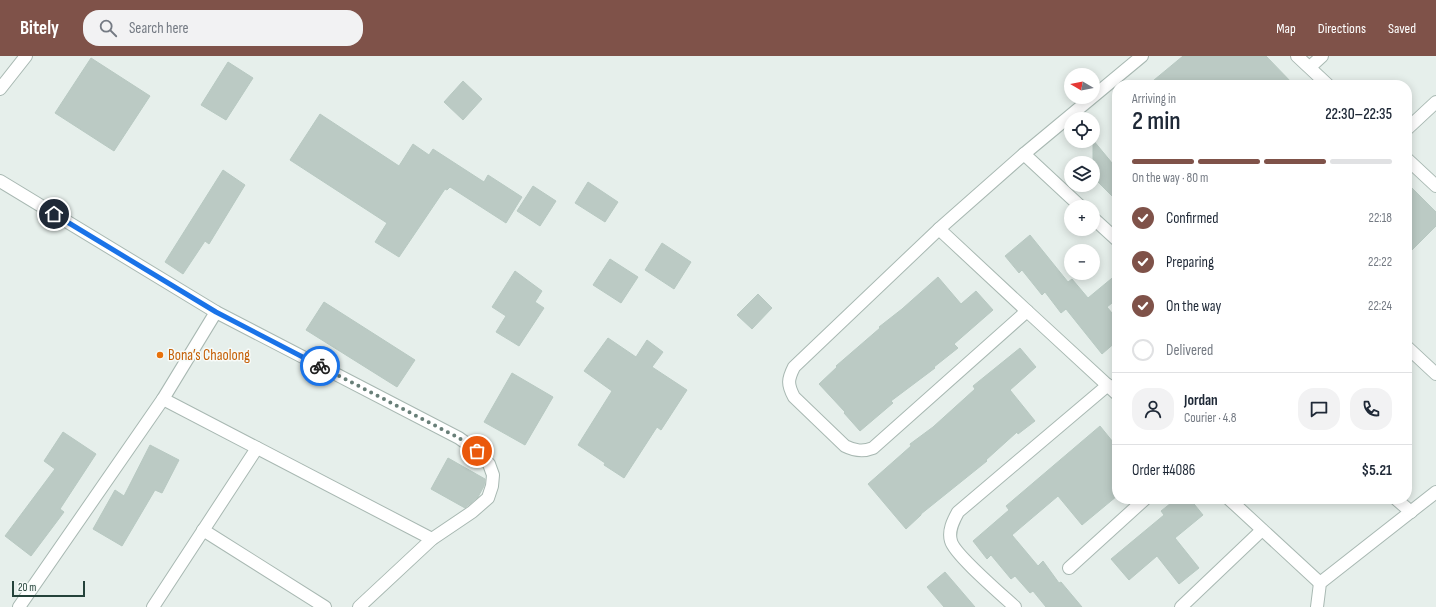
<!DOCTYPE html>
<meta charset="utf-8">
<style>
:root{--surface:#fff;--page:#f2f2f3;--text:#1f2937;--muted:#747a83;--line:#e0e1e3;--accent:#7f5249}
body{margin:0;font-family:"Sofia Sans Condensed",sans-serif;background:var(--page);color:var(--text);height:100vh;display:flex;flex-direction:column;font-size:15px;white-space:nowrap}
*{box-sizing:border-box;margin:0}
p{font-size:13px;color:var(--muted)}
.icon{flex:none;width:22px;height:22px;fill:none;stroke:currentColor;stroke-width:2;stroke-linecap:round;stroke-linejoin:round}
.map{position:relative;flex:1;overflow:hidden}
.panel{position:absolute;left:1112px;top:24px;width:300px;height:424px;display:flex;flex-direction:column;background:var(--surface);border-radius:16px;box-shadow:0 2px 10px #0003}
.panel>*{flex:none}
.needle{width:26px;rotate:280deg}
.tools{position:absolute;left:1064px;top:12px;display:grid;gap:8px}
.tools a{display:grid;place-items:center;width:36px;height:36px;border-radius:50%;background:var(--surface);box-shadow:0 2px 10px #0003;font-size:20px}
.scale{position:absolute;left:12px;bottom:10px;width:73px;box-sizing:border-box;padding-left:4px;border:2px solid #24423a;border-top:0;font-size:11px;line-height:14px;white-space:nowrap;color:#24423a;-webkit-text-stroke:3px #f7fbf9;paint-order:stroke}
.pin{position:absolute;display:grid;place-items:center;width:34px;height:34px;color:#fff;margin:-17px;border:2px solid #fff;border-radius:50%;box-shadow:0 1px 4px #0007}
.courier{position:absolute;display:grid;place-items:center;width:40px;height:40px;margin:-20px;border:3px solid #1a73e8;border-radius:50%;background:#fff;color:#222;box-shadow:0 1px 5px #0007}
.summary em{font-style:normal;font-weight:600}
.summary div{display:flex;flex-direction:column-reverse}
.summary{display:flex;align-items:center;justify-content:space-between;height:68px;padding:0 20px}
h1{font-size:26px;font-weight:600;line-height:30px}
.bar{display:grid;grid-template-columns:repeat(4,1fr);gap:6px 4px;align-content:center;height:48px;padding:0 20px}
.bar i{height:5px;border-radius:3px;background:var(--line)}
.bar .on{background:var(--accent)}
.bar p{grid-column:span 4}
.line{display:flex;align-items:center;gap:10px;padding:0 20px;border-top:1px solid var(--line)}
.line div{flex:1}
.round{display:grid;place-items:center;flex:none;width:42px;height:42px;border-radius:16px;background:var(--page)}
ol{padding:0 20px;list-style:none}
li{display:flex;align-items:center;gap:12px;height:44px}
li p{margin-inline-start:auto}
li .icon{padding:4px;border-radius:50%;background:var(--accent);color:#fff;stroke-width:4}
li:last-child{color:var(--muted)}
li i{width:22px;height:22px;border:2px solid var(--line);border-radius:50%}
header{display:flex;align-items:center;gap:24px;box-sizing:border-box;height:56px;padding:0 20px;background:var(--accent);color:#fff}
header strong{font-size:19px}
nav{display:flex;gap:22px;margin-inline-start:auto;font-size:14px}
.search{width:280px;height:36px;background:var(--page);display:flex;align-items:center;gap:10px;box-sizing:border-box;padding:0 14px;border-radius:16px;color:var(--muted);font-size:15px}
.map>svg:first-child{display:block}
</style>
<header>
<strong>Bitely</strong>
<div class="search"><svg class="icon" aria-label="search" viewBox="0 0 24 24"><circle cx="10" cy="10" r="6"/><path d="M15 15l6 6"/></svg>Search here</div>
<nav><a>Map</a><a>Directions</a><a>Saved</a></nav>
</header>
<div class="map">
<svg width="1436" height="551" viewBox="0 0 1436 551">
<rect width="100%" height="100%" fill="#e6efeb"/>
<!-- building -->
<g fill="#bbcac4" stroke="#b8c9c2">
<path d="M1183,0H1266L1294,29H1148Z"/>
<path d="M91,2L150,40L114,95L55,57Z"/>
<path d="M228,6L253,22L226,64L201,49Z"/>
<path d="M463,25L482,43L463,64L444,46Z"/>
<path d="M320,58L399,110L413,88L429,99L433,93L484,126L488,119L522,141L506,167L450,131L447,134L445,133L399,201L375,186L387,167L290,104Z"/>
<path d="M1093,84L1117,113V145L1093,121Z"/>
<path d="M223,114L245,129L209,188L205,185L183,218L165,206Z"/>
<path d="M588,126L618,146L605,166L575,147Z"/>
<path d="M1407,127L1436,156V170L1407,199Z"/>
<path d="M533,130L556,145L540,170L517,155Z"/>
<path d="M1030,179L1068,226L1072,223L1088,242L1117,218V243L1107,251L1117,263V285L1102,298L1066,253L1061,257L1045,236L1042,239L1022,214L1019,217L1005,200Z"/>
<path d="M662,187L691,206L674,233L645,214Z"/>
<path d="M610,203L638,221L621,247L593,229Z"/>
<path d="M515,215L542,235L535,246L544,252L519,290L496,276L506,260L492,251Z"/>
<path d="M938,221L961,248L976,235L993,254L954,288L958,292L934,311L935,312L891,345L893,347L860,375L844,357L845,356L819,328L837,311L836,310L880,272L879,271L902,253Z"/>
<path d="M758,238L772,252L752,273L737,259Z"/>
<path d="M324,246L415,304L397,331L306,274Z"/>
<path d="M608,282L636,301L647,284L663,296L652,311L687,334L661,374L657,371L624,422L604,409L605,407L578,389L612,335L584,315Z"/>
<path d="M1020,292L1036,311L1010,334L1035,365L1018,378L1017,376L986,404L987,405L921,458V459L906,473L868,428L911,390L910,388L933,371L975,333L973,330Z"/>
<path d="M512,317L553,341L525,389L484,366Z"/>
<path d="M1100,370L1117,391V440L1082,469L1058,440L1012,479L1038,510L1043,505L1059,527L1061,526L1082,551H1046L1033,535L1030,537L1015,520L1011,523L991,499L987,503L973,485L1009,454L1006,450Z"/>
<path d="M63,376L96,398L60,453L64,456L31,500L5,480L55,413L44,405Z"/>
<path d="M150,389L179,404L162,437L155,434L122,490L93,473L115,434L124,440Z"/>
<path d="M448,402L485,423L484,430L478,441L465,452L431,433Z"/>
<path d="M1176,443H1190L1203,459L1175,482L1199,512L1179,528L1157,500L1129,524L1111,503L1164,459L1161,455Z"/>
<path d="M945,516L975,551H944L927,531Z"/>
</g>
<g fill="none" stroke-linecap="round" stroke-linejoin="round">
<defs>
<g id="minor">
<path d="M1297,0L1328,29"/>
<path d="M1310,11L1322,0"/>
<path d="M1407,73L1436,46"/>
<path d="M1024,98L1081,151"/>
<path d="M1407,103L1436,130"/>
<path d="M0,125L216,256L459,382L477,395L489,408L493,419L492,430L488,442L472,456L432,483L359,551"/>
<path d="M1093,162L1117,184"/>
<path d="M939,173L1027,255L1117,338"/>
<path d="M1027,255L873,392C863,396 855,395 845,390L794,341C787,328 788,323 794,311L939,173L1024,98L1142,0"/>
<path d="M1407,291L1436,318"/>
<path d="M163,343L432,483"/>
<path d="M1229,443L1320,527"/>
<path d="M1396,443L1411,456"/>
<path d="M203,474L325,551"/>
<path d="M1069,512L1145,443"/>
<path d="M19,551L163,343L216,256"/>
<path d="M153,551L257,392"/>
<path d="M1015,551C1002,539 954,498 951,485C948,475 953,465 958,456L1108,329"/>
<path d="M1181,551L1262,474"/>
<path d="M1317,551L1320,527L1436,436"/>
</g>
<path id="tertiary" d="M0,33L26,0"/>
</defs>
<!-- minor casing -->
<use href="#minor" stroke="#a8b8b2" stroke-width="14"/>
<!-- tertiary casing -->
<use href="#tertiary" stroke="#a8b8b2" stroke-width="14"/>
<!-- minor -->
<use href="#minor" stroke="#fff" stroke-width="12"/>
<!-- tertiary -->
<use href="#tertiary" stroke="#fff" stroke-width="12"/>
</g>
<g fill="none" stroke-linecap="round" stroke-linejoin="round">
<!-- done -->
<path stroke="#687f78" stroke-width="4" stroke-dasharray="0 7.2" d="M320,310L459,382L477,395"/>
<!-- route -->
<path stroke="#1a73e8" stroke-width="5" d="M54,158L216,256L320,310"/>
</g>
<!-- markers -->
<circle fill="#e8710a" stroke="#f7fbf9" stroke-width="1.5" cx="160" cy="299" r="4"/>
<g text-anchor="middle" stroke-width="3" stroke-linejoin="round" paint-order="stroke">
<!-- food labels -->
<g font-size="15" fill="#c56008" stroke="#f7fbf9" text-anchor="start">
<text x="168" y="304">Bona’s Chaolong</text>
</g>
</g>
</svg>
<div class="tools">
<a><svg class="needle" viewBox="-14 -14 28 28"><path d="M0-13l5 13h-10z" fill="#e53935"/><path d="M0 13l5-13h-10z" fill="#747a83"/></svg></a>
<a><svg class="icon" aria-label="locate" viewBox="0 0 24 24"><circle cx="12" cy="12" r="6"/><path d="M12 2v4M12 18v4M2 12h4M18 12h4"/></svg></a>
<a><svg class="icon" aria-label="layers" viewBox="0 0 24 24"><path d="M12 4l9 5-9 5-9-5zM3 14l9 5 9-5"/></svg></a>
<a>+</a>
<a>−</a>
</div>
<div class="scale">20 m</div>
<div class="pin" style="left:477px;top:395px;background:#ea580c"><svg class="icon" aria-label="bag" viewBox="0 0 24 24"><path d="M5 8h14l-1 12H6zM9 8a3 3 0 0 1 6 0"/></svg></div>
<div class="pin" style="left:54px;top:158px;background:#1f2937"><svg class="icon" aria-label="home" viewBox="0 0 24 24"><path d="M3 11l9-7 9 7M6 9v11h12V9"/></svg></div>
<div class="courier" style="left:320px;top:310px"><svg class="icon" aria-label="bike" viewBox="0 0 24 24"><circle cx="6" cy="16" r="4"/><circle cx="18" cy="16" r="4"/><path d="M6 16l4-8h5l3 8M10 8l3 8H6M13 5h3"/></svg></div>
<section class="panel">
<div class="summary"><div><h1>2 min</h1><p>Arriving in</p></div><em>22:30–22:35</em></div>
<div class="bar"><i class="on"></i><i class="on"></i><i class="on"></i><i></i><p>On the way · 80 m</p></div>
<ol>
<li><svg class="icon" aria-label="check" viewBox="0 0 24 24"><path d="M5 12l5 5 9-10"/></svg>Confirmed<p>22:18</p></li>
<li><svg class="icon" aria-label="check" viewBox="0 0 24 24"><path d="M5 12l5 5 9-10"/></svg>Preparing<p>22:22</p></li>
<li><svg class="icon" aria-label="check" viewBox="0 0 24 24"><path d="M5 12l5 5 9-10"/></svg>On the way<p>22:24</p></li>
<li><i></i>Delivered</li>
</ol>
<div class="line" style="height:72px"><a class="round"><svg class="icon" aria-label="person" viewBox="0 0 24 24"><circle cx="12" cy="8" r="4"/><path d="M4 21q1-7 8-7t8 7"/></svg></a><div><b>Jordan</b><p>Courier · 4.8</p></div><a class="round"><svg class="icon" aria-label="chat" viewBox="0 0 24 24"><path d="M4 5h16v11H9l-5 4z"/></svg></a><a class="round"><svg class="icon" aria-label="phone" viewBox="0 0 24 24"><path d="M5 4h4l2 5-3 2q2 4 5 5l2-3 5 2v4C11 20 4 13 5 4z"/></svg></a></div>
<div class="line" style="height:52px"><div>Order #4086</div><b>$5.21</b></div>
</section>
</div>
